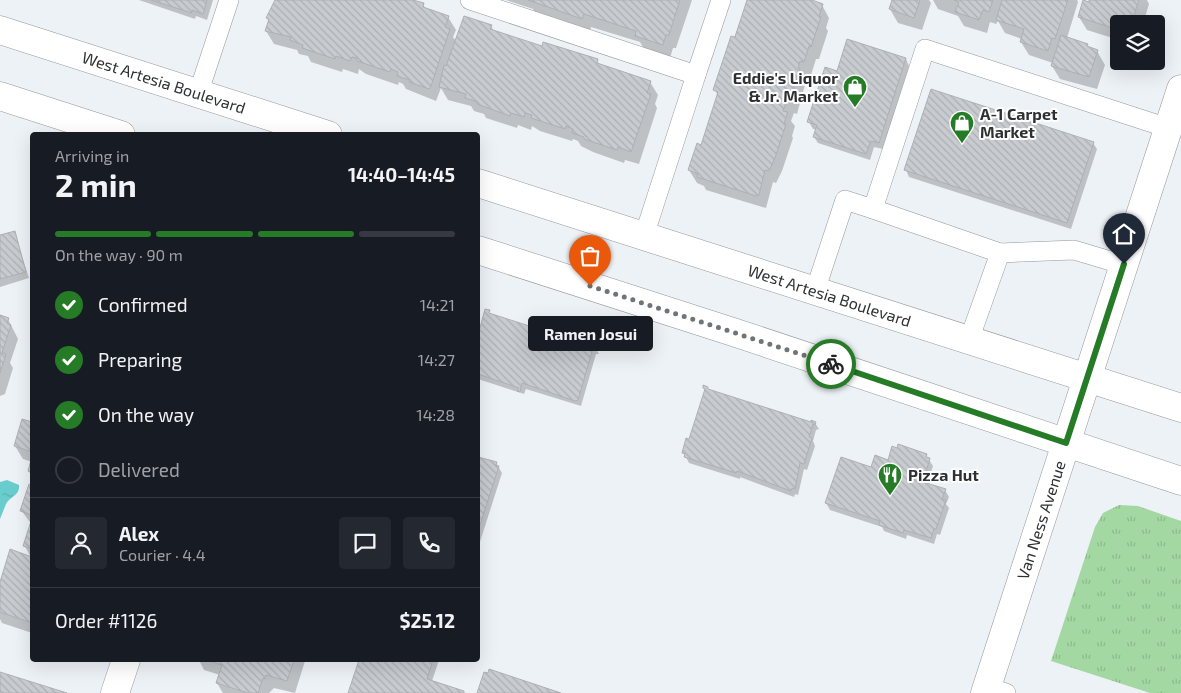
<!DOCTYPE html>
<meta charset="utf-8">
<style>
:root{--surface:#171b24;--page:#242831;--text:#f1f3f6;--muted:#9ea1a6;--line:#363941;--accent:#267b27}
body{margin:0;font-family:"Exo 2",sans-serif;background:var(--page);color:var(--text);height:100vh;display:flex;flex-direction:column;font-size:19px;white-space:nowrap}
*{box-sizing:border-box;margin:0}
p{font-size:16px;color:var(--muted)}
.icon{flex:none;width:28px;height:28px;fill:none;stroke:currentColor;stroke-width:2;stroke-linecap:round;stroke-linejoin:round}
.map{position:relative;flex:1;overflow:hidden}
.side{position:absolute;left:30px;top:132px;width:450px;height:530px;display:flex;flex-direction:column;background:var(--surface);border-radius:5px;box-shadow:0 5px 20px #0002}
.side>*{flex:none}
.fabs{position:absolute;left:1110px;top:15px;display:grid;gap:10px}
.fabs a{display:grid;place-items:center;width:55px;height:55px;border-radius:5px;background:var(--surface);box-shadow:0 5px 20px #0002;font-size:25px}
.pin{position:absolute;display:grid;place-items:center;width:42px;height:42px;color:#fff;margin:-51px -21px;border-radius:50% 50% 50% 0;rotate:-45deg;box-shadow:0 0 5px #0007}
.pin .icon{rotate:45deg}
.courier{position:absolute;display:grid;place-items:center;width:50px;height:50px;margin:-25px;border:4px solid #267b27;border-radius:50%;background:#fff;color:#222;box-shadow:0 1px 6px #0007}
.bubble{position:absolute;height:35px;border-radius:5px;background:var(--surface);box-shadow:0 5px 20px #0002;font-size:16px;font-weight:700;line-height:35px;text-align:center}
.overview em{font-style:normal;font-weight:700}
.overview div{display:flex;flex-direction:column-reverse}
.overview{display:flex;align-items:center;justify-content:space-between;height:85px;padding:0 25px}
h1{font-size:32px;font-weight:700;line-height:38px}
.bar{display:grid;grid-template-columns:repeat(4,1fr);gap:8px 5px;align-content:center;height:60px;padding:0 25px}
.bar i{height:6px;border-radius:4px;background:var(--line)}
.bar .selected{background:var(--accent)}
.bar p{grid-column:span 4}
.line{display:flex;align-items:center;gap:12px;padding:0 25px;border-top:1px solid var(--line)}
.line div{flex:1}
.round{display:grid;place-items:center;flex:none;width:52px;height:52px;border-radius:5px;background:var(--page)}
ol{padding:0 25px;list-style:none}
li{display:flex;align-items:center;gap:15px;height:55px}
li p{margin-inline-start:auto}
li .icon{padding:5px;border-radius:50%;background:var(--accent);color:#fff;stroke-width:4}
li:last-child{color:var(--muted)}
li i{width:28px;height:28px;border:2px solid var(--line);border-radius:50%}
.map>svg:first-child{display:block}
</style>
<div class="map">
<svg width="1181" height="693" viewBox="0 0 1181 693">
<defs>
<pattern id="grass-tufts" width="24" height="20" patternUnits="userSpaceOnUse" patternTransform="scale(1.25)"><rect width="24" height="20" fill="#a3d8a2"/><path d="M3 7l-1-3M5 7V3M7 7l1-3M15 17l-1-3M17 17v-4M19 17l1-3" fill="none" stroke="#8dba8c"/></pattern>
<pattern id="water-ripples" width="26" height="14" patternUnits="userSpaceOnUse" patternTransform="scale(1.25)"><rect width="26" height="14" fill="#6acdcd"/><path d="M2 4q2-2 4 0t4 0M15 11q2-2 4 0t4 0" fill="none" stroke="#5cb0b0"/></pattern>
<pattern id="building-back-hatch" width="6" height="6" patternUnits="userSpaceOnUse" patternTransform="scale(1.25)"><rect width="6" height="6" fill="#c8ccd0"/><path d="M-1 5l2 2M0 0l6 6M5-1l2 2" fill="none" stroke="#acb0b3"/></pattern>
</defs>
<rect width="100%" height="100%" fill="#edf2f6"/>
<!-- grass -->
<path fill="url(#grass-tufts)" d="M1119,505L1138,506L1181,521V693H1150L1051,661L1095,527L1103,513Z"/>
<!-- water -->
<path fill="url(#water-ripples)" d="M7,480L19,485C20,496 10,496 6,504C4,509 2,514 0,519V482Z"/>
<!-- shadow -->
<g fill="#0003">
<path d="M139,0H213L207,20L196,16L195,19Z"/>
<path d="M276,0H410L423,4L426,10L448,17L456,30L453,37L456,41L491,26L494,31L543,48L597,60L600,66L650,82L658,95L655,104L657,108L639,164L625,160L624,163L593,152L581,146L578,141L573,139L572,141L540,131L532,126L531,130L518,125L517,128L486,118L484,114L474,111L471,106L448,100L441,88L436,101L406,89L403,84L399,82L398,85L366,74L359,69L358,74L343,69L342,72L311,62L308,56L299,54L297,50L274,44L266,31L269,22L267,18Z"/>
<path d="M506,0H692L676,48H673L670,58L644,49L640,42L591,27L590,31L536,15L533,9Z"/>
<path d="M748,0H808L822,5L829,18L826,28L828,31L819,59H816L811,75L808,74L797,114L794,113L791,121L795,126L792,136L793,138L782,171L776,183L773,182L766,208L706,190L704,186L697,183L689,170L701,146L718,96L715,90Z"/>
<path d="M893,0H929L931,3L922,30L898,23L890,9Z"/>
<path d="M933,0H1077L1078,2L1067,38L1087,45L1089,48L1097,51L1105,65L1097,89L1060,79L1052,66L1053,63L1029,55L1021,42L1022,39L1005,33L998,21L996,24L990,22L987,33L964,26L958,16L938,9Z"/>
<path d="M1091,0H1147L1149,4L1143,24H1119V40L1087,30L1079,17Z"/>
<path d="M847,40L906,59L909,66L883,149L874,147L870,160L818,143L814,137L817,130L813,129L809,122L837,73Z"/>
<path d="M1093,143L1097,149L1071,229L909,177L906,170Z"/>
<path d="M14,232L29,278L0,287V236Z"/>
<path d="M486,310L491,315L591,348L595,347L599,354H596L581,406L526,389L524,394L478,379V335Z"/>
<path d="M0,316L8,319L18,339L10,363L13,368L5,394L0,396Z"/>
<path d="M704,388L812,424L815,423L819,429L816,430L813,441L815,446L807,470L804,469L798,495L795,494L794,497L740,477V479L689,463L683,452L689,441L706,391Z"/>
<path d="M23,420L32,423V477L29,471L32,462L23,459L15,446Z"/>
<path d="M926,455L933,466L927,485L945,490L949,497L946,504L949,508L940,535L937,534L934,544L907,535L906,539L884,531L882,527L830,510L826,503L872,468L889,461Z"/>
<path d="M478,459L496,463L502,473L478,548Z"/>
<path d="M29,486L32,487V633L2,623L0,619V590L31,558L25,546L32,525L21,510Z"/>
<path d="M199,660H304L305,661L295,693L274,688L269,693H223L217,683L220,675L204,670Z"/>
<path d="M360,660H439L432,681L464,693H349Z"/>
</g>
<!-- building -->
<g fill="url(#building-back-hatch)" stroke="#adb1b5">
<path d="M151,0H207L203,14L192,10V13Z"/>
<path d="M275,0H413L424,3L423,7L449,16L445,27L450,29L431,86L429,89L409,82L410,80L397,76L398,72L391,69L390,72L357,61V58L352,57L350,61L336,56L335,59L302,48L303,45L290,40L291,37L265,31L269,19L266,18Z"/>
<path d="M528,0H680L669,35H666L663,45L635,36L636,31L584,14L582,19Z"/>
<path d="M747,0H812L823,4L819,16L821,17L811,47L809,46L804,62L800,61L798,68L800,69L789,101L787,100L783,111L788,112L784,123L786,124L775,158L769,171L765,170L759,195L756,196L697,177L698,174L688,170L697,143L701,145L718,92L713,90L731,36L735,37Z"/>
<path d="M892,0H920L914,18L889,9Z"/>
<path d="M954,0H993L989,12L983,10L979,20L955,12L959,2Z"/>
<path d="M1002,0H1068L1055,39L1052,38L1048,51L1020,42L1024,29L996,20Z"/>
<path d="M1083,0L1089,2V0H1139L1131,24H1119V30L1078,17Z"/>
<path d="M464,16L492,25L490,29L542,46L543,42L598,59L597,63L651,81L647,93L651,94L631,152L618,147L617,150L584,139V137L572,133L573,129L566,126L565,129L531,118L532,115L525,113L524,117L511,113L510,116L477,104L478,102L465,98L466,94L439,87L444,65L446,66Z"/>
<path d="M1061,35L1088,44L1087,46L1098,50L1089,77L1051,66Z"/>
<path d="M847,39L906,58L879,143L871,141L866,154L813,137L817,125L807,122L825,67L837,71Z"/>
<path d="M931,89L1094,142L1067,223L904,170Z"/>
<path d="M15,231L26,272L0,279V235Z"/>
<path d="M485,309L490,310L489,313L591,346V344L596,346L595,349L593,348L578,400L575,401L522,383L520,392L517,391L519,388L478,374V335Z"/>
<path d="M0,315L9,318L7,323L11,325L2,353L6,354L0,373Z"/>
<path d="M703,385L708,387V389L811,422V420L816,422L815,425L813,424L809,437L812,438L804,464L800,463L795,489L792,488L791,491L737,471L736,473L684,457L685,454L682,453L686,438L689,439L705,389L703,388Z"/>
<path d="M22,419L32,422V452L14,446Z"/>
<path d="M898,444L927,454L926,457L930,458L923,482L946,489L942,499L946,500L936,529H934L931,538L904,530L903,533L879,525L880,521L825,503L841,457L871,467L875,455L888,460L892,446L897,448Z"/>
<path d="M32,456V473L28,471Z"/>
<path d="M478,457L497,462L496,465L499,466L478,531Z"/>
<path d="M29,484L32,486V515L20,511Z"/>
<path d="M32,518V549L23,546Z"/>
<path d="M10,549L32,557V623L0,612V582Z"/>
<path d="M206,660H294L287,681L266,675L265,679L263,678L258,693H248L216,683L222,665Z"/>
<path d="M359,660H433L427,679L464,691V693H348Z"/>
<path d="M489,669L561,693H477L484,672L488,673Z"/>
<path d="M0,672L67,693H0Z"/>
</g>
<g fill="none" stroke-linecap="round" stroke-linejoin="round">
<defs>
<g id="service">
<path d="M470,0L696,75L644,236"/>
<path d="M696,75L721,0"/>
<path d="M198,94L229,0"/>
<path d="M873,209L1000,253L969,340"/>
<path d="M1000,253L1074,250L1124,265"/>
<path d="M815,291L845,200L873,209L925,49L1168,128"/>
<path d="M987,687L1006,693"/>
</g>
<path id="minor" d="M115,693L126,660"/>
<g id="secondary">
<path id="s1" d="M985,693L1181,89"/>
</g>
<g id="primary">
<path id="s2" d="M0,30L328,135"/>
<path d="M0,96L121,135"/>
<path id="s3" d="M478,183L1181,408"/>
<path d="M478,250L733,332L1181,481"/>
</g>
</defs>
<!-- service casing -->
<use href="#service" stroke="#94979b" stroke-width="20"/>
<!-- minor casing -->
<use href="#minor" stroke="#94979b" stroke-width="29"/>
<!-- secondary casing -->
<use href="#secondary" stroke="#94979b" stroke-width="29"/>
<!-- primary casing -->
<use href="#primary" stroke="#94979b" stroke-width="29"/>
<!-- service -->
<use href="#service" stroke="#fff" stroke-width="19"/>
<!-- minor -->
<use href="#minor" stroke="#fff" stroke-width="28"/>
<!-- secondary -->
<use href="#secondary" stroke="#fff" stroke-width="28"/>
<!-- primary -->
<use href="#primary" stroke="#fff" stroke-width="28"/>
</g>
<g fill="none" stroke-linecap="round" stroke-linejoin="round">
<!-- done -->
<path stroke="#717476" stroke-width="5" stroke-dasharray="0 9" d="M590,286L831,364"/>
<!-- route -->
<path stroke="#267b27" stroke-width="6" d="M831,364L1066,443L1124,264"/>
</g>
<!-- icons -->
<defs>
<symbol id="shop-pin" viewBox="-11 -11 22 30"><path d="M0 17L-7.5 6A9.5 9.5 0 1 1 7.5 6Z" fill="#267b27" stroke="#fefefe"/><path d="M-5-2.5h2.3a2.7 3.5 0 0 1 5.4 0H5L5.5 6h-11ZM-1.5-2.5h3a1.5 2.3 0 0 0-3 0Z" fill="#fff"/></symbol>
<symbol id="restaurant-pin" viewBox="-11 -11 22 30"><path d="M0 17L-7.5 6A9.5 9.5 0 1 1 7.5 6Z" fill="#267b27" stroke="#fefefe"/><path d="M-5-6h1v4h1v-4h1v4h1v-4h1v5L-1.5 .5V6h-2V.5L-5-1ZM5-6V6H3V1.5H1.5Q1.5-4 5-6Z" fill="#fff"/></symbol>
</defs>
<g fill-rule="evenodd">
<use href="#shop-pin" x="841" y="73" width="28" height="38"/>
<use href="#shop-pin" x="948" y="109" width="28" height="38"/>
<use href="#restaurant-pin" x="876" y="461" width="28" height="38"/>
</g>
<g text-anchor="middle" stroke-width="4" stroke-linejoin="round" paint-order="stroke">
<!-- poi labels -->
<g font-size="16" font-weight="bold" fill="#2e3031" stroke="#fefefe" text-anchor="start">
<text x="838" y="84" text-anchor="end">Eddie's Liquor<tspan x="838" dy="18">&amp; Jr. Market</tspan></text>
<text x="980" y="120">A-1 Carpet<tspan x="980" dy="18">Market</tspan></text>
<text x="908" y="481">Pizza Hut</text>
</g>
<!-- street labels -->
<g font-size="16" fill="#2e3031" stroke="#fefefe">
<text dy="6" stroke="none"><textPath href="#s2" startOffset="172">West Artesia Boulevard</textPath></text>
<text dy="6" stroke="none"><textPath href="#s3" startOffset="369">West Artesia Boulevard</textPath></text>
<text dy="6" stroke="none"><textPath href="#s1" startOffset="182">Van Ness Avenue</textPath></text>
</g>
</g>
</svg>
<div class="fabs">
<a><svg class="icon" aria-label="layers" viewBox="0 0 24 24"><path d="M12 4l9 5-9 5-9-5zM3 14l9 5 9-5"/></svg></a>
</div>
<div class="pin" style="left:590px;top:286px;background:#ea580c"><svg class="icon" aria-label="bag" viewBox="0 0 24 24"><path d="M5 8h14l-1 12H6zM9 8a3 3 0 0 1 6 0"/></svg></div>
<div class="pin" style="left:1124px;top:264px;background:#1f2937"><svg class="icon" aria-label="home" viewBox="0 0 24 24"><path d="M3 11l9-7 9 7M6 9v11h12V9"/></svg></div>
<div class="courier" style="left:831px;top:364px"><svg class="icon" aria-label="bike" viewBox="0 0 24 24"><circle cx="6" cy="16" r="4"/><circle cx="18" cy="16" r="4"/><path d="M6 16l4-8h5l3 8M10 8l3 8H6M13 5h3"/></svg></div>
<div class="bubble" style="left:528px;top:316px;width:125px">Ramen Josui</div>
<section class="side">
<div class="overview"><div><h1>2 min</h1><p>Arriving in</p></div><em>14:40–14:45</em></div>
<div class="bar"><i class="selected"></i><i class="selected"></i><i class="selected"></i><i></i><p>On the way · 90 m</p></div>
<ol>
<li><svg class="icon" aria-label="check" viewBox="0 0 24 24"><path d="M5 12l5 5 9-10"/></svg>Confirmed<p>14:21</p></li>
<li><svg class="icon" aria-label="check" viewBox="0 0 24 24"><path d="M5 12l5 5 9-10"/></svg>Preparing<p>14:27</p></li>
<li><svg class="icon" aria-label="check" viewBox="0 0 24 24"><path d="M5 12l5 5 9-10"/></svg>On the way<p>14:28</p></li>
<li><i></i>Delivered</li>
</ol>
<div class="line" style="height:90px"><a class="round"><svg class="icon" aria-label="person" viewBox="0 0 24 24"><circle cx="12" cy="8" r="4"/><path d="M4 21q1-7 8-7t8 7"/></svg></a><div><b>Alex</b><p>Courier · 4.4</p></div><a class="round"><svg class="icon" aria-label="chat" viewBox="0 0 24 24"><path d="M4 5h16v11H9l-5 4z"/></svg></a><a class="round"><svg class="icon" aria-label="phone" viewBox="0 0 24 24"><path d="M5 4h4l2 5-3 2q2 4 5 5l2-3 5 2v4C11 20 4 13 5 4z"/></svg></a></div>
<div class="line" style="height:65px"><div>Order #1126</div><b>$25.12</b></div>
</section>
</div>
